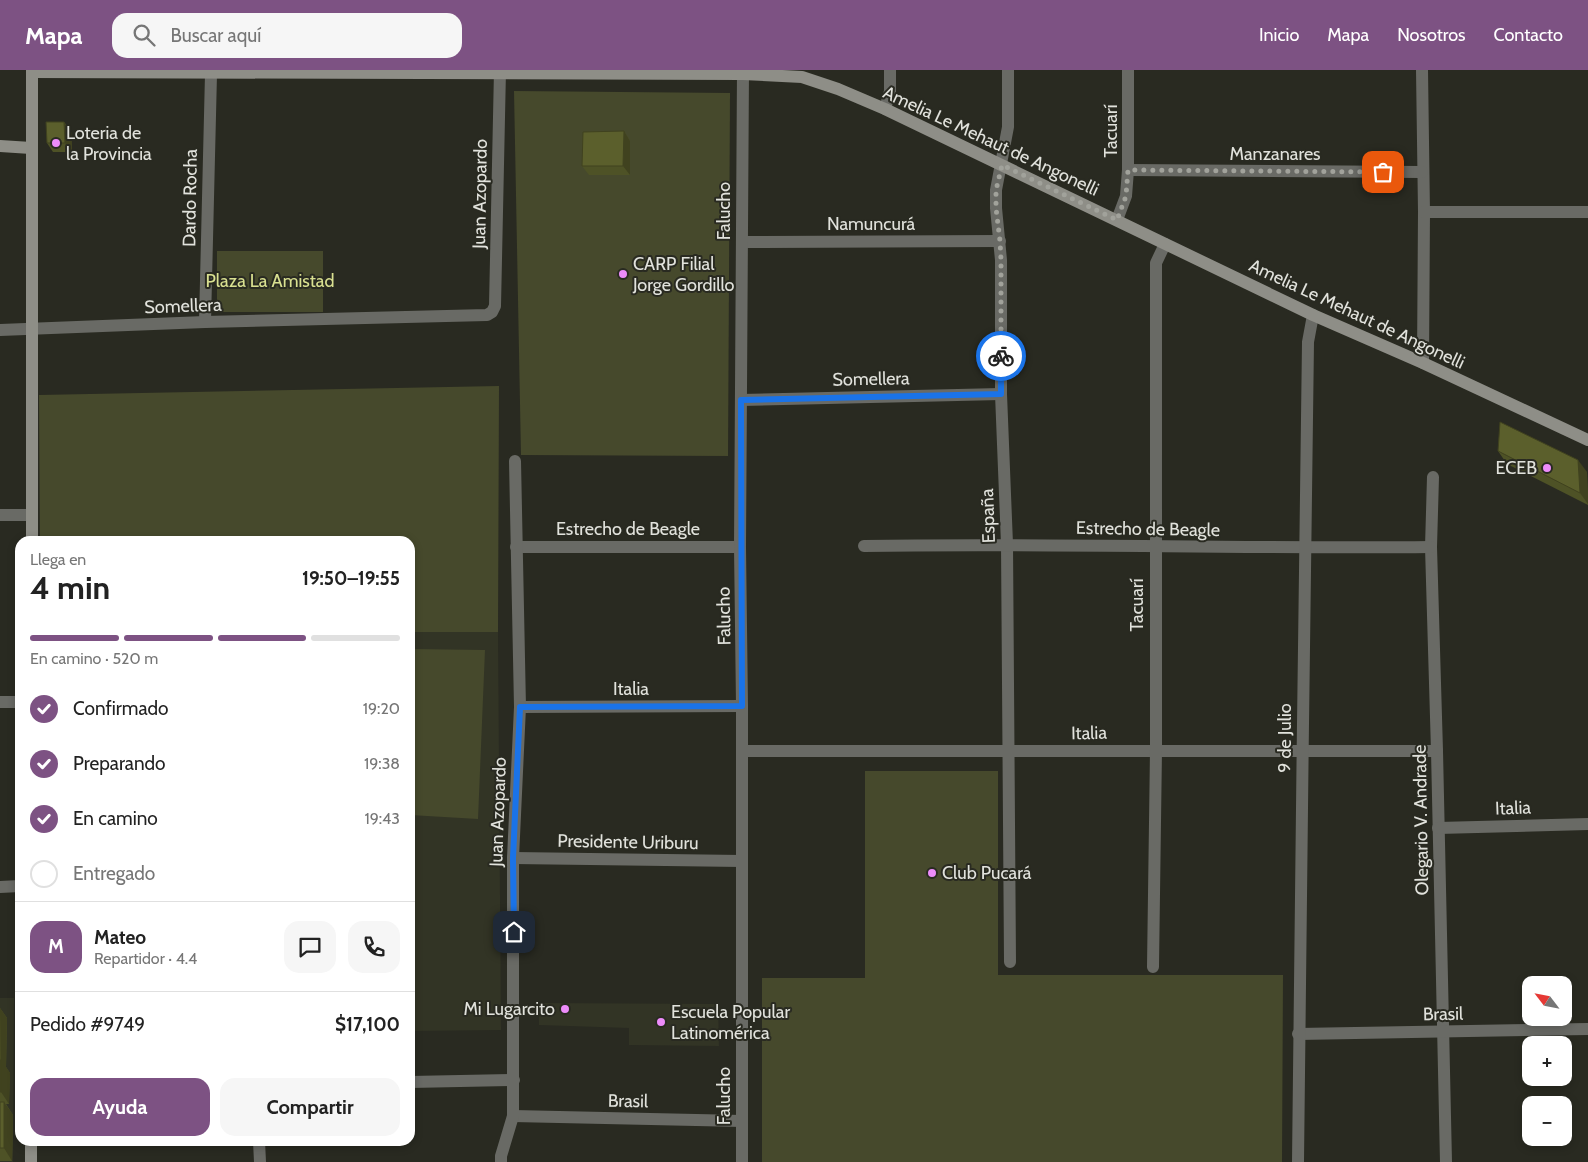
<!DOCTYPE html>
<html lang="es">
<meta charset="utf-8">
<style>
:root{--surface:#fff;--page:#f6f6f6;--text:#222;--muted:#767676;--line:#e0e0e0;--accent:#7d5283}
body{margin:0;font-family:Cabin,sans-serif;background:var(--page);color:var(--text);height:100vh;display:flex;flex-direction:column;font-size:19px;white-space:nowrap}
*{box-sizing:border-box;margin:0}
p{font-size:16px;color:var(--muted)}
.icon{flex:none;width:28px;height:28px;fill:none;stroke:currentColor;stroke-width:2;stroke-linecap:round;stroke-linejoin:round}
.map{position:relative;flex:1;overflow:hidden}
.side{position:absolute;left:15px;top:466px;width:400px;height:610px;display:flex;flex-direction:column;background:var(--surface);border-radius:15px;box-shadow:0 2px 8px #0003}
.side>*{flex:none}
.needle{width:32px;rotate:302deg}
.fabs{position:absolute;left:1522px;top:906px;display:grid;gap:10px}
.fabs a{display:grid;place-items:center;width:50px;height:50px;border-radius:10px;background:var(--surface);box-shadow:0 2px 8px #0003;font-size:25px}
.pin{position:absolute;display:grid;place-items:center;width:42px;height:42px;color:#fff;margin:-21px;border-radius:10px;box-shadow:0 2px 8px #0006}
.courier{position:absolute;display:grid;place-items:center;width:50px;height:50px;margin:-25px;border:4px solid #1a73e8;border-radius:50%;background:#fff;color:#222;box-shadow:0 1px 6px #0007}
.head em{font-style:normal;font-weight:700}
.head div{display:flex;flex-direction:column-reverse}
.head{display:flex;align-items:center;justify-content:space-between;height:85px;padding:0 15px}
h1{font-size:32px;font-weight:700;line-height:38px}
.bar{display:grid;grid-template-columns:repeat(4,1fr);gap:8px 5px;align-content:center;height:60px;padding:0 15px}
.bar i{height:6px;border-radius:4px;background:var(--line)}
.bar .active{background:var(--accent)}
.bar p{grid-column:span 4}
.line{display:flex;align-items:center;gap:12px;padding:0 15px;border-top:1px solid var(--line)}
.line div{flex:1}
.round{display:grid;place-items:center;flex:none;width:52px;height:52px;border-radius:15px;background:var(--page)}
ol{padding:0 15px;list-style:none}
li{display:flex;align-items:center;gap:15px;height:55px}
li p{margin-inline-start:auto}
li .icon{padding:5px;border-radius:50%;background:var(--accent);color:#fff;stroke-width:4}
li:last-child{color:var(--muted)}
li i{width:28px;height:28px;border:2px solid var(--line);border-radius:50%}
.action{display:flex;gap:10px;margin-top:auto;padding:10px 15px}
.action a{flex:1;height:58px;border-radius:15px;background:var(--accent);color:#fff;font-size:20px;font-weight:700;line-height:58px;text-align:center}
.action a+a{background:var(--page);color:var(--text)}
header{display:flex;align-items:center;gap:30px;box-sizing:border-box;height:70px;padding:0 25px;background:var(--accent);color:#fff}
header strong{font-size:24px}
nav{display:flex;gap:28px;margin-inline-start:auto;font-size:18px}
.search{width:350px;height:45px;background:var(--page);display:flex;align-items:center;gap:12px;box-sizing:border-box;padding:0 18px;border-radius:15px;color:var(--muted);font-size:19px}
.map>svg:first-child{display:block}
</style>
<header>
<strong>Mapa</strong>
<div class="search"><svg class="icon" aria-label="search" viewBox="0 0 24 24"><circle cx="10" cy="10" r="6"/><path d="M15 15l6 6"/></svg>Buscar aquí</div>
<nav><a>Inicio</a><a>Mapa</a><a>Nosotros</a><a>Contacto</a></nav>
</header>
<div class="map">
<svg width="1588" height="1092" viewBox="0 0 1588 1092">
<rect width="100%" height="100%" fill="#292a21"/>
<!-- built -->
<g fill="#323425">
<path d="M410,562H498L501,960L410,961Z"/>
<path d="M0,928H14L13,1092H0Z"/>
<path d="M539,933L718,934L719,976L629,975V958L539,955Z"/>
</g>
<!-- green -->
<g fill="#46492c">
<path d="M514,21L730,23L728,386L521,385Z"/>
<rect x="217" y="181" width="106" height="61"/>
<path d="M499,316L498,562H410V471H40L39,325Z"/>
<path d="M410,579L485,580L478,749L410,745Z"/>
<path d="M865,701H998V905H1283L1282,1092H762V908H865Z"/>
</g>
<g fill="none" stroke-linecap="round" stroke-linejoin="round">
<!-- street -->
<g stroke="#696a65" stroke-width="12">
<path d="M1008,0V57L996,120V138L1001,190V324L1007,474L1010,892"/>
<path d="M1422,0L1424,142L1423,293"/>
<path d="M885,39L890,21V0"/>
<path d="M1128,100L1422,102"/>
<path d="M1424,142H1588"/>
<path d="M1117,150L1126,126L1128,100V0"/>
<path d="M742,172L1000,171"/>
<path d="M205,252L211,4"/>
<path d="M0,260L205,252L487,245L492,242L495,236L500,0"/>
<path d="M741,330L1001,324"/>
<path d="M1433,407L1431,477L1437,681L1446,1092"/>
<path d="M0,445H32"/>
<path d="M864,476C1053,473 1242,479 1431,477"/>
<path d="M516,477H740"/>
<path d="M0,632H20"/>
<path d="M520,637L742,636"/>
<path d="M742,681H1437"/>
<path d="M1438,758L1588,754"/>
<path d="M513,788L742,791"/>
<path d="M0,817L20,816"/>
<path d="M1153,897L1156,680V193L1165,174"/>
<path d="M1298,964L1588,959"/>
<path d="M410,1012L514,1010"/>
<path d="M513,1046L742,1051"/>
<path d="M259,1071L260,1092"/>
<path d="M501,1092V1086L513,1046V788L520,637L515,391"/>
<path d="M742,1092V636L740,477L743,0"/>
<path d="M1298,1092C1299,819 1306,545 1308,272L1313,245"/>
</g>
<!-- secondary -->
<g stroke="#8e8e87" stroke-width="12">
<path d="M32,2L743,4L802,7L838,19L885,39L1313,245L1423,293L1588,370"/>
<path d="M0,76L31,78"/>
<path d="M32,471V0"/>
<path d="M31,1092V1071"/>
</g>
</g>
<!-- wall -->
<g fill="#4e5226">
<path d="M64,52L71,61L72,82H53L47,73Z"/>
<path d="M624,61L630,71V105H589L582,96Z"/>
<path d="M1498,381L1587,402L1588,435L1507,394Z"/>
<path d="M0,938L7,948L6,997L10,1003L9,1034H6L13,1045L12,1091H0Z"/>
</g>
<!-- shaded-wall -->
<g fill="#40421f">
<path d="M64,52L71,61L72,82L65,73Z"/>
<path d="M624,61L630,71V105L623,96Z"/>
<path d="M1578,390L1587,402L1588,434L1580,423Z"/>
<path d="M0,938L7,948L6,997L10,1003L9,1034L1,1022Z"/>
<path d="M4,1032L13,1045L12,1091L4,1078Z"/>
</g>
<!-- building -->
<g fill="#5b5f2c" stroke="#40421f">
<path d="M46,52H64L65,73H47Z"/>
<path d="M624,61L623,96H582L583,62Z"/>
<path d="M1500,352L1578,390L1580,423L1498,381Z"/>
<rect x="0" y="990" width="1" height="32"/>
<rect x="0" y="1032" width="4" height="46"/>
</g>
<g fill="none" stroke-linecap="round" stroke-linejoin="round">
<!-- done -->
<path stroke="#a1a29b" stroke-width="5" stroke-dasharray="0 9" d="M1001,286V190L1000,171L996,138V120L1002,95L1117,150L1126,126L1128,100L1383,102"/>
<!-- route -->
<path stroke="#1a73e8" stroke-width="6" d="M514,862L513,788L520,637L742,636L741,330L1001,324V286"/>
</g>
<!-- markers -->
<g fill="#ed8cfa" stroke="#292a21" stroke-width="2">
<circle cx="56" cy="73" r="5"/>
<circle cx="623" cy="204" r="5"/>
<circle cx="1547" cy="398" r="5"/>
<circle cx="932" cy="803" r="5"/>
<circle cx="565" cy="939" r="5"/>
<circle cx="661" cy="952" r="5"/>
</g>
<g text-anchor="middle" stroke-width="4" stroke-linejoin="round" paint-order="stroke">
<!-- street labels -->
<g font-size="18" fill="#e1e2dc" stroke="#292a21">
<text transform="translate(1111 61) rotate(-90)" y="6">Tacuarí</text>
<text transform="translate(991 71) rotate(25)" y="6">Amelia Le Mehaut de Angonelli</text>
<text x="1275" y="90">Manzanares</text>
<text transform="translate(480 124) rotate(-89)" y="6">Juan Azopardo</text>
<text transform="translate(190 128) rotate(-89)" y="6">Dardo Rocha</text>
<text transform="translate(724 141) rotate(-90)" y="6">Falucho</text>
<text x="871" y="160">Namuncurá</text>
<text transform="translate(183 236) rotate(-2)" y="6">Somellera</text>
<text transform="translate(1357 244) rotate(25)" y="6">Amelia Le Mehaut de Angonelli</text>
<text transform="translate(871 309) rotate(-1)" y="6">Somellera</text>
<text transform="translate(988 446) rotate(-92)" y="6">España</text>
<text x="628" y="465">Estrecho de Beagle</text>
<text transform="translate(1148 459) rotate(1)" y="6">Estrecho de Beagle</text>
<text transform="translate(1137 535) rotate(-90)" y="6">Tacuarí</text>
<text transform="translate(724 546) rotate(-91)" y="6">Falucho</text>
<text x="631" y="625">Italia</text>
<text transform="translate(1089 663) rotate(-1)" y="6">Italia</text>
<text transform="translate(1285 668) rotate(-90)" y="6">9 de Julio</text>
<text transform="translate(1513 738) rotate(-2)" y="6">Italia</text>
<text transform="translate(498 742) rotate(-88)" y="6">Juan Azopardo</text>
<text transform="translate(1421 750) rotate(-91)" y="6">Olegario V. Andrade</text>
<text transform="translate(628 772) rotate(1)" y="6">Presidente Uriburu</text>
<text transform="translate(1443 944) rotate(-1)" y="6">Brasil</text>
<text transform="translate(724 1026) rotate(-90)" y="6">Falucho</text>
<text transform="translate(628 1031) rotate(1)" y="6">Brasil</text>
</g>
<!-- poi labels -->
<g font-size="18" fill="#e1e2dc" stroke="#292a21" text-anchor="start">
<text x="66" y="69">Loteria de<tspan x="66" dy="21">la Provincia</tspan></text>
<text x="633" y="200">CARP Filial<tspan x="633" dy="21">Jorge Gordillo</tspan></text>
<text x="1537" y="404" text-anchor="end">ECEB</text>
<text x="942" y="809">Club Pucará</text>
<text x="555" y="945" text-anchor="end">Mi Lugarcito</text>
<text x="671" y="948">Escuela Popular<tspan x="671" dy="21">Latinomérica</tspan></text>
</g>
<!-- park labels -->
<g font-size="18" fill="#d9e090" stroke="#292a21">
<text x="270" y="217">Plaza La Amistad</text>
</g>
</g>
</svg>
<div class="fabs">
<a><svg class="needle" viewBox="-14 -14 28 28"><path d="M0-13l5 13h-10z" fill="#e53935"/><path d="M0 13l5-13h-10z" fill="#767676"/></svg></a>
<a>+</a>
<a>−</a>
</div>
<div class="pin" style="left:1383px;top:102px;background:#ea580c"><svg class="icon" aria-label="bag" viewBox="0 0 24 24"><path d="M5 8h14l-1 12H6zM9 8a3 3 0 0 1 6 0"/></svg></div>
<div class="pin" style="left:514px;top:862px;background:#1f2937"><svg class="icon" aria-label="home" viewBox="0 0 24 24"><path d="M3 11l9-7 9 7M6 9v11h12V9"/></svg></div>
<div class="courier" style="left:1001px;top:286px"><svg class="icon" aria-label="bike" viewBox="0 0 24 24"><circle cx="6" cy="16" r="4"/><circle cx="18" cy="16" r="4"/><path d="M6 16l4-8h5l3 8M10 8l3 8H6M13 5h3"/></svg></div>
<section class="side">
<div class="head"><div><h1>4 min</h1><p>Llega en</p></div><em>19:50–19:55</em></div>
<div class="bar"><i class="active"></i><i class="active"></i><i class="active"></i><i></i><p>En camino · 520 m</p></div>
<ol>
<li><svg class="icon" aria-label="check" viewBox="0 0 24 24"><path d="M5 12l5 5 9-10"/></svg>Confirmado<p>19:20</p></li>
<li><svg class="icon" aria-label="check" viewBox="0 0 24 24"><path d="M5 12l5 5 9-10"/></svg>Preparando<p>19:38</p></li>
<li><svg class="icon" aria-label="check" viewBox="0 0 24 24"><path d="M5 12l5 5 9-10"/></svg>En camino<p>19:43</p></li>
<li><i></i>Entregado</li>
</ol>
<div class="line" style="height:90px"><b class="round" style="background:var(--accent);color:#fff">M</b><div><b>Mateo</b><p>Repartidor · 4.4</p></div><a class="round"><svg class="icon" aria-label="chat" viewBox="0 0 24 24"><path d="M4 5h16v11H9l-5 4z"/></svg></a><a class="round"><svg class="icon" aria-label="phone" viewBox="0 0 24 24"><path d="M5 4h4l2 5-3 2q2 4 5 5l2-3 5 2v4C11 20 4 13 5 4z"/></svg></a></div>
<div class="line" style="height:65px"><div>Pedido #9749</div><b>$17,100</b></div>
<div class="action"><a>Ayuda</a><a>Compartir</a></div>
</section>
</div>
